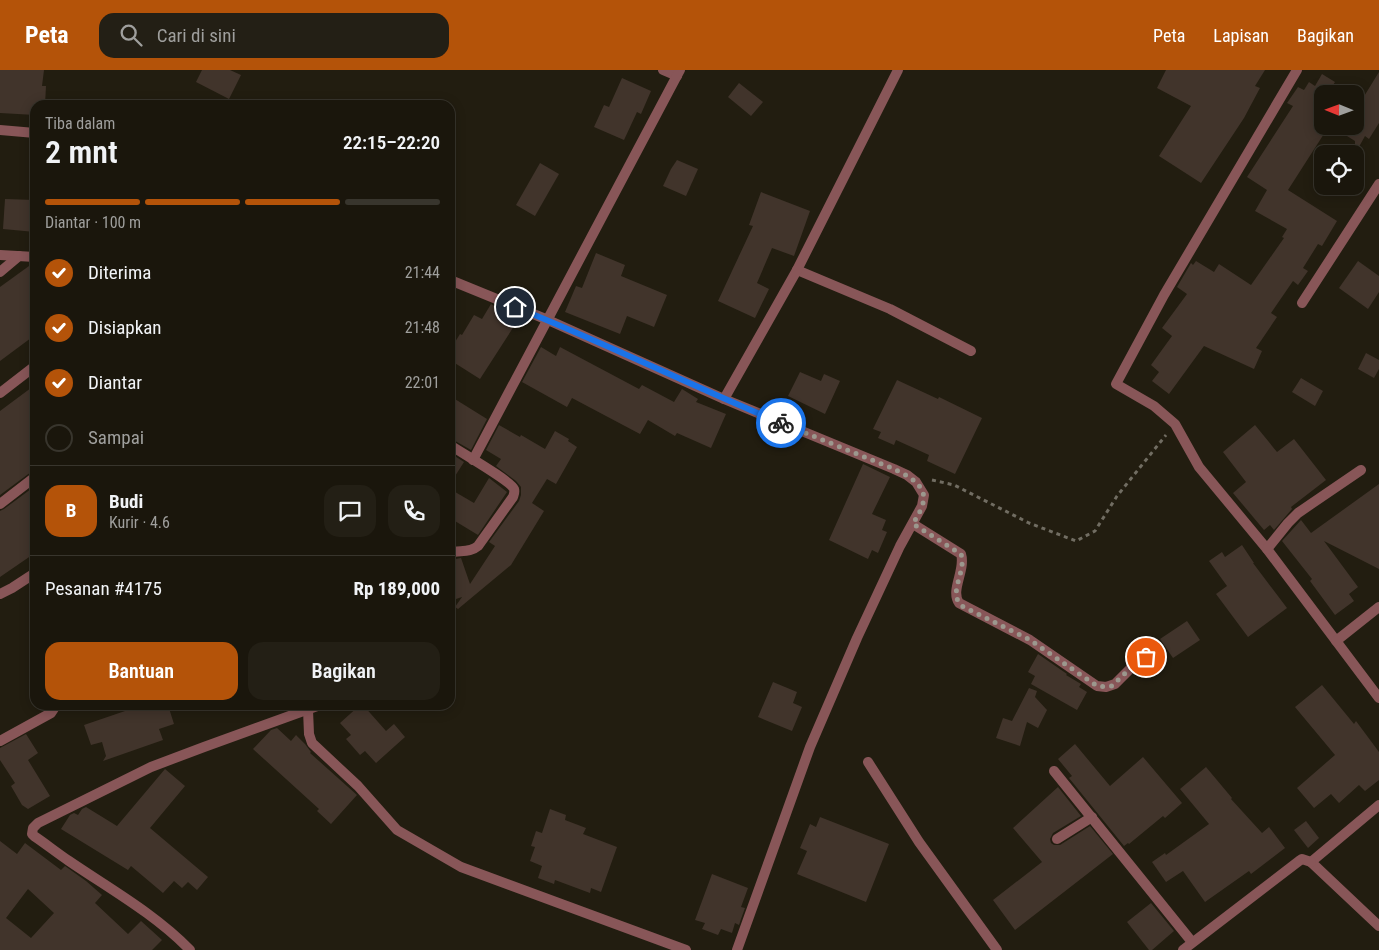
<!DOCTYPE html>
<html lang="id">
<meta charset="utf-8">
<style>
:root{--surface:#1a160c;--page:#231f15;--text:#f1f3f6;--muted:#9f9f9d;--line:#38352d;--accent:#b45309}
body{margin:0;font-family:"Roboto Condensed",sans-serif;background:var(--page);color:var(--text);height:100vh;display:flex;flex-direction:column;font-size:19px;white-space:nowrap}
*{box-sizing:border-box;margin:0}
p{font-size:16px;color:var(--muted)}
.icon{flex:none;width:28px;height:28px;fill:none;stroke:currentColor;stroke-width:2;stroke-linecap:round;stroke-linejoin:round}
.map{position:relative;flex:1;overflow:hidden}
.details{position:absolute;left:30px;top:30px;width:425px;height:610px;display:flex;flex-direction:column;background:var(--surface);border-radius:15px;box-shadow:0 2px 12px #0003,0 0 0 1px var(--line)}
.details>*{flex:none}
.needle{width:32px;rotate:271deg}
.fabs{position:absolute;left:1314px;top:15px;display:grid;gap:10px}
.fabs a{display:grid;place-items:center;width:50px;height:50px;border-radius:10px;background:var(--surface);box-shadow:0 2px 12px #0003,0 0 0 1px var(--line);font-size:25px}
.pin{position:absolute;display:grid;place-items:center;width:42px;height:42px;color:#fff;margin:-21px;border:2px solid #fff;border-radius:50%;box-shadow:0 1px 5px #0007}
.courier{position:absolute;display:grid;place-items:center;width:50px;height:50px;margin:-25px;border:4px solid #1a73e8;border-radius:50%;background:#fff;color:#222;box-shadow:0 1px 6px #0007}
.summary em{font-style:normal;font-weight:600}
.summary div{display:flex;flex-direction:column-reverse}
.summary{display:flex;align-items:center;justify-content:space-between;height:85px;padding:0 15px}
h1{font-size:32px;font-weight:600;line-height:38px}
.bar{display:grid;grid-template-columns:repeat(4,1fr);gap:8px 5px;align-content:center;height:60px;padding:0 15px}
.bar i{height:6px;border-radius:4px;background:var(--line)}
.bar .current{background:var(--accent)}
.bar p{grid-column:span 4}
.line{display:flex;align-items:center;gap:12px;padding:0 15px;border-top:1px solid var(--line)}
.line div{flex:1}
.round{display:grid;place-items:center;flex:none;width:52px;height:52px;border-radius:15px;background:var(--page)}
ol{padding:0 15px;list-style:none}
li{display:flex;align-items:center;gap:15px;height:55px}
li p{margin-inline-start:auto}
li .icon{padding:5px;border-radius:50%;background:var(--accent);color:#fff;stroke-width:4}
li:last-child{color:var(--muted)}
li i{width:28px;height:28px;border:2px solid var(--line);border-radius:50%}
.button{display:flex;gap:10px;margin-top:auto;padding:10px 15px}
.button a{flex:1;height:58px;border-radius:15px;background:var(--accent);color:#fff;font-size:20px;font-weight:600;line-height:58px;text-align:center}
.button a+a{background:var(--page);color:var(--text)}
header{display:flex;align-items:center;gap:30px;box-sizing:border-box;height:70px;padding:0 25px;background:var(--accent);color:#fff}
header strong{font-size:24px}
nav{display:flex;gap:28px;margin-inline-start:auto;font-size:18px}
.search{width:350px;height:45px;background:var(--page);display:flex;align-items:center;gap:12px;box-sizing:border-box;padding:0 18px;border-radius:15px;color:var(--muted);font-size:19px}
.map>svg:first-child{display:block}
</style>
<header>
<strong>Peta</strong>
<div class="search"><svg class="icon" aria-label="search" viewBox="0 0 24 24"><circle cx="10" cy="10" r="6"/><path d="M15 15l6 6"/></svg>Cari di sini</div>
<nav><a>Peta</a><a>Lapisan</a><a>Bagikan</a></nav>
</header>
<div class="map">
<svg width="1379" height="880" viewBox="0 0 1379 880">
<rect width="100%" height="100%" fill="#221d10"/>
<!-- building -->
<g fill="#41342b" fill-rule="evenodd">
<path d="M0,0H44L42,16H46L45,35H35V45L0,43Z"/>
<path d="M202,0H230L241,5L229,29L196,12Z"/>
<path d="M1166,0H1265L1255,16L1260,18L1244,48L1201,113L1159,86L1191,36L1157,18Z"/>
<path d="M1379,2V53L1369,69L1365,66L1355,84V71L1331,56H1355V41Z"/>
<path d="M1322,4L1335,12L1327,24H1322V56H1329L1288,120L1337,151L1322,176L1318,174L1303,198L1308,201L1298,215L1293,211L1271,243L1277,247L1256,278L1262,281L1254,299L1204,276L1169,324L1152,311L1159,302L1151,295L1172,266L1162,258L1187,224L1177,217L1191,193L1193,195L1196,191L1214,202L1219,194L1251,215L1284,168L1282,167L1287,159L1255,141L1267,120L1247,107L1293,36L1287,33L1298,17L1304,20L1309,12L1315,16Z"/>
<path d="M622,8L651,21L641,44L637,42L624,70L594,57L604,35L609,37Z"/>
<path d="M739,13L763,32L751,46L728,27Z"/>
<path d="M677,90L698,99L686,126L663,116L671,99Z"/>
<path d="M540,93L559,104L535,146L516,135Z"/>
<path d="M761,122L810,141L794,186L772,178L757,213L769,219L755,248L718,231L753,156L749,155Z"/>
<path d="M5,129L35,130V162L3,159Z"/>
<path d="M596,183L625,195L621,206L667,225L654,257L627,246L620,264L565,242L576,216L582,218Z"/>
<path d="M1358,191L1379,206V222L1368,239L1339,218Z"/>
<path d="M29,196L35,205V265L0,291V217Z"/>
<path d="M491,234L518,250L480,309L450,290V280L460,264L462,265L474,245L482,249Z"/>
<path d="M541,277L556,286L560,277L639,319L642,315L674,332L682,319L698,329L696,332L726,344L711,378L677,363L675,366L648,350L640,364L572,328L567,337L522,312Z"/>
<path d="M1366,283L1379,290V299L1374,308L1358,299Z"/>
<path d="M800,302L821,311L824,304L840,311L825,344L788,326Z"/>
<path d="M1301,308L1323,321L1315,336L1292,322Z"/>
<path d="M897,310L938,329L939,327L982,348L955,404L927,391L929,385L896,370L894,375L878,368L881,362L873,359Z"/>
<path d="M35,315V400L31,402L0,425V341Z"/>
<path d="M450,326L487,349L471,380L450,368Z"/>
<path d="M499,355L520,367L521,365L545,379L555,361L569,369L568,371L577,377L556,414L547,409L532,433L544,441L511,495L458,539L455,537L462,527L450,531V490L461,488L470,514L495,476L489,472L519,431L521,425V417L516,411L496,396L501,389L486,380Z"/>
<path d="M1255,355L1277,382L1294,369L1326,410L1291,437L1292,439L1274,460L1270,455L1264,460L1233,423L1246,412L1223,382Z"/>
<path d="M450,383L464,392L450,414Z"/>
<path d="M863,394L890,407L872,444L886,450L882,460L887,462L878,483L872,480L868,489L829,470Z"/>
<path d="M489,408L507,422L478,465L450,448V419L474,433Z"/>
<path d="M1379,414V499L1324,471L1358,517L1349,524L1354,531L1335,545L1310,511L1312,509L1282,471L1301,450L1311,463Z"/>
<path d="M35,416V448L29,452L35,462V483L0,507V441L4,439Z"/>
<path d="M1242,475L1254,493H1253L1287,538L1248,567L1216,524L1227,516L1209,491L1222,482L1225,487Z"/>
<path d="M1187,551L1200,570L1173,588L1160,569Z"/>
<path d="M1038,584L1067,604L1066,605L1081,614L1079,617L1087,622L1077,640L1031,614L1035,606L1028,602Z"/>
<path d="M773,612L797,622L793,633L802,637L792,661L758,647Z"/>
<path d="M1322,615L1354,654L1356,651L1379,682V710L1365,721L1359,715L1339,733L1331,724L1314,738L1297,718L1335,685L1295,637Z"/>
<path d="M1029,618L1037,621L1035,627L1047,640L1038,658L1027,652L1020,676L996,668L1003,648L1012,651Z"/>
<path d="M123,635H168L174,654L159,659L163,670L103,691L106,686L102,672L91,675L84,655L125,641Z"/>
<path d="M360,635H363L386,661L394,654L405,667L376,693L365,681L360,685L346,669L351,665L340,653Z"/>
<path d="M277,658L291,671L296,665L305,674L311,682L310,683L357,725L331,754L317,741L319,739L253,679L271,660Z"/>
<path d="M26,664L38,683L28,690L50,726L28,739L22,735L11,716L15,713L0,690V678Z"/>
<path d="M1075,674L1110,716L1143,687L1182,733L1165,748L1163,746L1129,774L1128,773L1124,776L1069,708L1072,706L1058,689Z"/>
<path d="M1206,697L1232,728L1231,729L1262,763L1269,757L1285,778L1251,804L1249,801L1205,832L1183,801L1166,812L1152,792L1165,783L1166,785L1209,754L1180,719Z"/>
<path d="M165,699L185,716L150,758L208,807L197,820L188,812L182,818L174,811L163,823L131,796L128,800L61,759L70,745L74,743L78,745L82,739L86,737L117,756Z"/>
<path d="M1058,717L1081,746L1053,763L1050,769L1051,773L1054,775H1060L1090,756L1113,784L1015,860L993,830L1042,792L1013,758Z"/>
<path d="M550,739L566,745L565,750L586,758L583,764L617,777L601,822L591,818L590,823L555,810L554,814L538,808L542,796L530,791L535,777L531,776L536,761L542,763Z"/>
<path d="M820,747L889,774L866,832L797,804L807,781L800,778L810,754L816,757Z"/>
<path d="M1306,751L1319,768L1308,778L1294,760Z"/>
<path d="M0,771L17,784L25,773L61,800L65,796L86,811L102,825L95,833L128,864L141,851L162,870L152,880H0ZM28,819L54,843L31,868L6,848Z"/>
<path d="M712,804L748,818L741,837L745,838L741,849L739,855L735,853L732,863L721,859L718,865L702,859L705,853L695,850Z"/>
<path d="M1151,833L1174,861L1152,880H1149L1127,852Z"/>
</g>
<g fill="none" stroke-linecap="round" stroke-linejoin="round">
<!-- path -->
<path stroke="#716d62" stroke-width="3" stroke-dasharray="4 4" stroke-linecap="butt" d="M932,410L954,415L1029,453L1076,471L1095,461L1117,426L1166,365"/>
<!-- street -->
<g stroke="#885658" stroke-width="10">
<path d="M663,0L677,6"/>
<path d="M1297,0L1164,225L1116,314L1154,336L1175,354L1199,397L1267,479L1379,628"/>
<path d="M0,60L35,63"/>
<path d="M0,185L35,187"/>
<path d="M797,200L890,239L971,281"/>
<path d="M0,202L19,186"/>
<path d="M450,210L548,250L724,329L894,399L907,405L916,412L924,425L922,436L900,476L857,568L810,677L737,880"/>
<path d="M1302,233L1379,114"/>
<path d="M0,323L35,296"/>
<path d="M724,329L797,200L898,0"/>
<path d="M450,375C460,382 511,411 514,419C515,422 514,424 513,427L478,476C470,483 459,480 450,483"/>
<path d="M473,390L680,0"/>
<path d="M0,434L35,407"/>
<path d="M913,454L961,484C966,500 950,520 959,533L1030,570L1097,616L1106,617L1115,614L1141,588H1148L1155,594"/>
<path d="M1267,479L1288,453L1298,443L1361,400"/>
<path d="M0,524L12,518L35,503"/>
<path d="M1336,571L1379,537"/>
<path d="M308,640L309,664L312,673L358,716L397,760L461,797L686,880"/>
<path d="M0,671L51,643L55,637V635"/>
<path d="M868,692L919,772L997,880"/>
<path d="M1054,701L1192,872"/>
<path d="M1379,735L1311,792L1379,856"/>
<path d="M1057,769L1092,747"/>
<path d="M190,880C155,844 110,819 69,791C57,783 46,774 34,766L32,764L33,758L38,753L151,697L204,677L320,635"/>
<path d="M1183,880L1299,791L1302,789L1311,792"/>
</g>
</g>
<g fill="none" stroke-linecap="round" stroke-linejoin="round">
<!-- done -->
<path stroke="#9c988e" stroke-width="5" stroke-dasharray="0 9" d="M781,353L894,399C909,406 930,417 922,436C920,443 916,448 913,454L961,484C967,502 947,523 962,536L1030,570L1097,616L1106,617L1112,616L1141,588L1146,587"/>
<!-- route -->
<path stroke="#1a73e8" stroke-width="6" d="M515,237C605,273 692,316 781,353"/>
</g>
</svg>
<div class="fabs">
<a><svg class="needle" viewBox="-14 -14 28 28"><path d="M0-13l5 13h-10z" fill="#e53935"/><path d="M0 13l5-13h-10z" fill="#9f9f9d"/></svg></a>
<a><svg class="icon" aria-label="locate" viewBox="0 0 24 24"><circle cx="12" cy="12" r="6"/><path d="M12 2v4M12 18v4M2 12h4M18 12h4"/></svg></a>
</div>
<div class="pin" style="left:1146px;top:587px;background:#ea580c"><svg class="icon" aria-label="bag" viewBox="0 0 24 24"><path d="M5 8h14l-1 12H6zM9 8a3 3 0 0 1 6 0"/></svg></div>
<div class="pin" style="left:515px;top:237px;background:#1f2937"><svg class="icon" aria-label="home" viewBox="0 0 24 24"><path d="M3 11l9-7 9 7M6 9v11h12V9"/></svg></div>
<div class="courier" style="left:781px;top:353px"><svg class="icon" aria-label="bike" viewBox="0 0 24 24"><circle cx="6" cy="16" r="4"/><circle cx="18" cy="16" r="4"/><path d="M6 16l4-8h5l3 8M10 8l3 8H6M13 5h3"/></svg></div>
<section class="details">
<div class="summary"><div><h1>2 mnt</h1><p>Tiba dalam</p></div><em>22:15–22:20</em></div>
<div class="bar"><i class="current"></i><i class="current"></i><i class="current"></i><i></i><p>Diantar · 100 m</p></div>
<ol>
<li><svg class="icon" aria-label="check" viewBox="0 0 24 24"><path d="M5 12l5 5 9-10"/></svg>Diterima<p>21:44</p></li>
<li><svg class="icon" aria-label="check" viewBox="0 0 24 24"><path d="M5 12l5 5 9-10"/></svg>Disiapkan<p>21:48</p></li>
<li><svg class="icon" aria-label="check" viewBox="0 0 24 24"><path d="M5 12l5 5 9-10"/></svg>Diantar<p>22:01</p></li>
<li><i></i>Sampai</li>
</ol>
<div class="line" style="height:90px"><b class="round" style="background:var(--accent);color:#fff">B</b><div><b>Budi</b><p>Kurir · 4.6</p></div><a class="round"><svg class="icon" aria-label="chat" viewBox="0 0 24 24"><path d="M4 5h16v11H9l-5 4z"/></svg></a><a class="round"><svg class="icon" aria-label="phone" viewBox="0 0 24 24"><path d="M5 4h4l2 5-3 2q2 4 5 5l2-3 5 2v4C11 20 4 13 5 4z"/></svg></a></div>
<div class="line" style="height:65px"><div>Pesanan #4175</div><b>Rp 189,000</b></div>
<div class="button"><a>Bantuan</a><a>Bagikan</a></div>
</section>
</div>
